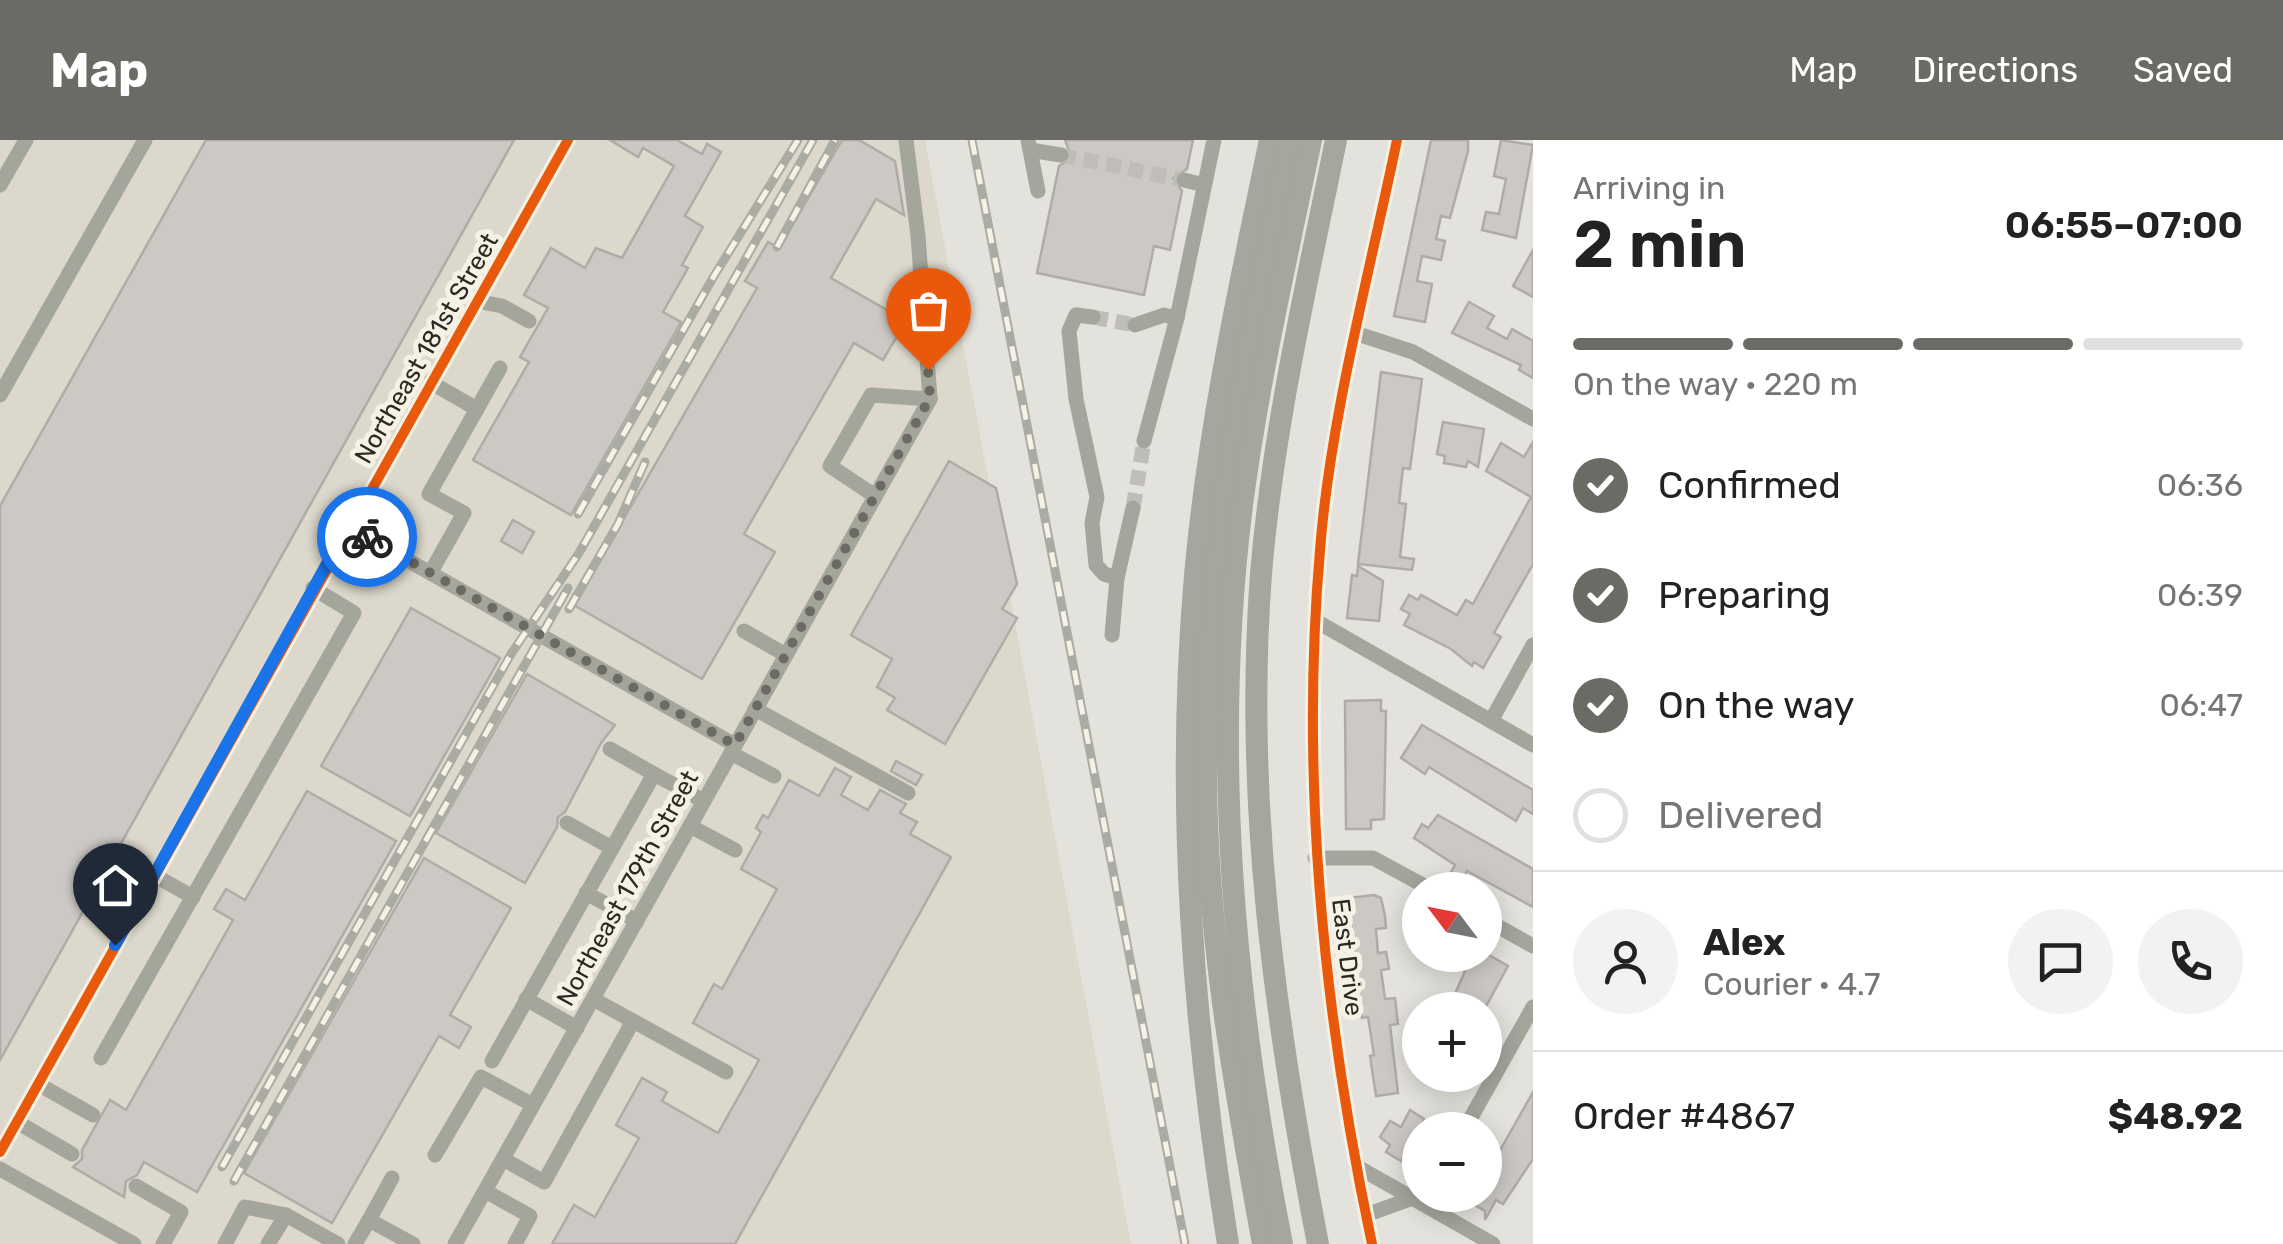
<!DOCTYPE html>
<meta charset="utf-8">
<style>
:root{--surface:#fff;--page:#f2f2f2;--text:#222;--muted:#767676;--line:#e0e0e0;--accent:#6b6a64}
body{margin:0;font-family:Rubik,sans-serif;background:var(--page);color:var(--text);height:100vh;display:flex;flex-direction:column;font-size:38px;white-space:nowrap}
*{box-sizing:border-box;margin:0}
p{font-size:32px;color:var(--muted)}
.icon{flex:none;width:55px;height:55px;fill:none;stroke:currentColor;stroke-width:2;stroke-linecap:round;stroke-linejoin:round}
.map{position:relative;flex:1;overflow:hidden}
.sheet{display:flex;flex-direction:column;background:var(--surface);width:750px}
.sheet>*{flex:none}
.needle{width:65px;rotate:302deg}
.controls{position:absolute;left:1402px;top:732px;display:grid;gap:20px}
.controls a{display:grid;place-items:center;width:100px;height:100px;border-radius:50%;background:var(--surface);box-shadow:0 5px 25px #0003;font-size:50px}
.pin{position:absolute;display:grid;place-items:center;width:85px;height:85px;color:#fff;margin:-102px -42px;border-radius:50% 50% 50% 0;rotate:-45deg;box-shadow:0 0 10px #0007}
.pin .icon{rotate:45deg}
.courier{position:absolute;display:grid;place-items:center;width:100px;height:100px;margin:-50px;border:8px solid #1a73e8;border-radius:50%;background:#fff;color:#222;box-shadow:0 2px 12px #0007}
.head em{font-style:normal;font-weight:600}
.head div{display:flex;flex-direction:column-reverse}
.head{display:flex;align-items:center;justify-content:space-between;height:170px;padding:0 40px}
h1{font-size:65px;font-weight:600;line-height:75px}
.bar{display:grid;grid-template-columns:repeat(4,1fr);gap:15px 10px;align-content:center;height:120px;padding:0 40px}
.bar i{height:12px;border-radius:8px;background:var(--line)}
.bar .active{background:var(--accent)}
.bar p{grid-column:span 4}
.line{display:flex;align-items:center;gap:25px;padding:0 40px;border-top:2px solid var(--line)}
.line div{flex:1}
.round{display:grid;place-items:center;flex:none;width:105px;height:105px;border-radius:52px;background:var(--page)}
ol{padding:0 40px;list-style:none}
li{display:flex;align-items:center;gap:30px;height:110px}
li p{margin-inline-start:auto}
li .icon{padding:10px;border-radius:50%;background:var(--accent);color:#fff;stroke-width:4}
li:last-child{color:var(--muted)}
li i{width:55px;height:55px;border:5px solid var(--line);border-radius:50%}
header{display:flex;align-items:center;gap:60px;box-sizing:border-box;height:140px;padding:0 50px;background:var(--accent);color:#fff}
header strong{font-size:48px}
nav{display:flex;gap:55px;margin-inline-start:auto;font-size:35px}
main{display:flex;flex:1;min-height:0}
.map>svg:first-child{display:block}
</style>
<header>
<strong>Map</strong>
<nav><a>Map</a><a>Directions</a><a>Saved</a></nav>
</header>
<main>
<div class="map">
<svg width="1533" height="1104" viewBox="0 0 1533 1104">
<rect width="100%" height="100%" fill="#e4e2dc"/>
<!-- built -->
<path fill="#dcd8cb" d="M0,0H925L1131,1104H0Z"/>
<!-- building -->
<g fill="#ccc9c5" stroke="#afaca8" stroke-width="2.5">
<path d="M206,0H514L0,920V366Z"/>
<path d="M610,0H677L702,14L707,4L721,12L685,76L703,87L682,125L688,128L663,172L681,182L571,375L473,320L529,222L520,217L548,168L524,155L551,108L585,128L596,108L622,118L674,26L643,8L638,17Z"/>
<path d="M842,0H859L895,21L904,75L876,59L831,138L906,181L883,220L854,203L744,394L775,412L702,539L574,465L757,148L745,141L768,102L779,108Z"/>
<path d="M1065,0H1193L1187,29L1173,38L1182,51L1170,110L1154,106L1144,155L1037,133L1059,26L1072,18Z"/>
<path d="M1431,0H1468V11L1450,78L1441,76L1436,99L1445,101L1441,120L1422,116L1417,141L1432,144L1425,182L1394,176Z"/>
<path d="M1501,0L1533,5L1516,98L1482,90L1486,72L1499,74L1506,39L1494,36Z"/>
<path d="M1533,110V157L1513,146Z"/>
<path d="M1469,162L1494,176L1487,188L1507,199L1512,189L1533,201V238L1519,230L1521,225L1452,193Z"/>
<path d="M1381,232L1422,239L1410,329L1403,328L1399,363L1406,364L1400,417L1414,419L1412,430L1358,424Z"/>
<path d="M1443,282L1484,289L1478,327L1468,321L1466,327L1444,323L1445,316L1437,314Z"/>
<path d="M1533,302V424L1494,493L1501,497L1483,528L1474,522L1472,526L1451,509L1404,485L1410,474L1401,469L1409,455L1418,460L1421,455L1457,475L1466,460L1473,464L1531,357L1486,331L1501,303L1524,317Z"/>
<path d="M949,321L996,348L1017,444L1002,469L1017,478L945,604L887,570L895,558L877,547L892,519L851,495Z"/>
<path d="M513,380L534,392L522,413L501,401Z"/>
<path d="M1358,426L1383,441L1379,481L1347,478L1352,435L1357,436Z"/>
<path d="M411,468L500,518L410,676L321,626Z"/>
<path d="M527,534L615,585L601,603L565,672L558,677L557,687L525,743L436,693Z"/>
<path d="M1381,560V571H1386L1384,679L1371,680V689H1346L1345,561Z"/>
<path d="M1422,585L1533,650V674L1523,668L1516,681L1429,627L1425,634L1401,618Z"/>
<path d="M896,621L922,635L916,645L891,631Z"/>
<path d="M835,628L851,637L841,655L868,670L880,650L906,664L900,673L917,682L910,694L951,717L735,1104H552L574,1065L595,1077L639,998L616,985L642,938L667,952L662,961L718,993L759,920L693,883L714,844L722,849L777,749L741,729L761,692L756,688L763,675L768,678L789,640L819,656Z"/>
<path d="M307,651L396,701L197,1052L144,1022L137,1035L126,1041L124,1057L73,1027L82,1019V1010L110,960L126,970L233,780L214,769L226,749L245,760Z"/>
<path d="M1438,675L1533,729V767L1467,731L1463,739L1451,732L1455,725L1414,698L1422,684L1428,688Z"/>
<path d="M424,718L511,768L450,875L471,887L459,908L439,896L332,1083L244,1033Z"/>
<path d="M1374,755L1381,758L1385,776L1386,788L1376,789L1378,813L1386,812L1389,829L1381,830L1385,859L1395,858L1398,884L1390,885L1398,953L1376,956L1370,916L1374,915L1368,877L1362,878L1348,758Z"/>
<path d="M1437,815H1489L1508,826L1484,870H1448L1465,831Z"/>
<path d="M1533,952V1019L1503,1064L1496,1060L1485,1080V1071L1457,1055H1485V1037Z"/>
<path d="M1410,970L1424,979L1401,1021L1386,1012L1390,1005L1380,997L1390,981L1401,987Z"/>
</g>
<g fill="none" stroke-linecap="round" stroke-linejoin="round">
<!-- minor-tunnel -->
<g stroke="#bfbdb7" stroke-width="15" stroke-dasharray="15 8" stroke-linecap="butt">
<path d="M1061,15L1184,40"/>
<path d="M1093,177L1135,185"/>
<path d="M1133,368L1144,301"/>
</g>
<!-- minor -->
<g stroke="#a5a69b" stroke-width="15">
<path d="M906,0L918,96L930,259"/>
<path d="M1028,0L1038,51"/>
<path d="M1030,10L1061,15"/>
<path d="M1184,40L1204,45"/>
<path d="M0,45L26,0"/>
<path d="M476,161L502,166L529,181"/>
<path d="M1093,177L1076,175L1069,191L1076,259L1097,357L1092,383L1096,425L1104,434L1117,438"/>
<path d="M1135,185L1164,175L1177,178"/>
<path d="M1358,194L1413,212L1533,279"/>
<path d="M430,242L477,269"/>
<path d="M0,255L145,0"/>
<path d="M1144,301L1177,178L1214,0"/>
<path d="M875,356L830,326L871,255L930,259"/>
<path d="M347,386L735,605"/>
<path d="M431,432L464,373L429,354L500,228"/>
<path d="M1316,481L1533,605"/>
<path d="M744,491L786,515"/>
<path d="M1112,495L1117,438L1133,368"/>
<path d="M755,569L908,653"/>
<path d="M1491,581L1533,505"/>
<path d="M731,613L774,636"/>
<path d="M654,634L704,661"/>
<path d="M567,683L612,708"/>
<path d="M690,686L735,710"/>
<path d="M1315,718H1373L1432,750"/>
<path d="M154,735L193,757"/>
<path d="M586,753L637,781"/>
<path d="M1485,779L1533,806"/>
<path d="M526,859L577,888"/>
<path d="M593,859L726,932"/>
<path d="M101,918L354,473L313,448"/>
<path d="M492,921L654,634L610,609"/>
<path d="M38,944L93,975"/>
<path d="M17,982L72,1014"/>
<path d="M1464,990L1533,867"/>
<path d="M0,1012L568,0"/>
<path d="M435,1015L481,937L533,965"/>
<path d="M503,1019L544,1042L633,881"/>
<path d="M1356,1026L1493,1104"/>
<path d="M0,1029L134,1104"/>
<path d="M136,1046L181,1072L163,1104"/>
<path d="M485,1051L530,1076L515,1104"/>
<path d="M1366,1075L1413,1058"/>
<path d="M369,1080L392,1038"/>
<path d="M225,1104L245,1067L286,1075"/>
<path d="M268,1104L286,1075L338,1104"/>
<path d="M355,1104L369,1080L413,1104"/>
<path d="M455,1104L930,259"/>
<path d="M1372,1104C1324,878 1300,641 1320,410C1330,279 1370,131 1397,0"/>
</g>
<!-- highway -->
<g stroke="#a5a69c" stroke-width="22">
<path d="M1228,1104C1193,886 1176,669 1194,448C1206,297 1239,148 1270,0"/>
<path d="M1263,1104C1234,945 1205,785 1206,623C1206,412 1247,205 1290,0"/>
<path d="M1282,1104C1234,861 1211,612 1242,365C1258,243 1286,121 1311,0"/>
<path d="M1318,1104C1275,881 1244,661 1261,434C1273,288 1307,143 1336,0"/>
</g>
<defs>
<g id="rail">
<path d="M972,0L1185,1104"/>
<path d="M777,107L835,0"/>
<path d="M578,374L714,136L798,0"/>
<path d="M569,469L618,384L645,322"/>
<path d="M222,1027L511,514L579,413L813,0"/>
<path d="M234,1041L568,448"/>
</g>
</defs>
<!-- rail casing -->
<use href="#rail" stroke="#aaaba2" stroke-width="9"/>
<!-- rail -->
<use href="#rail" stroke="#f5f2e5" stroke-width="5" stroke-dasharray="15" stroke-linecap="butt"/>
<defs>
<g id="cycleway">
<path d="M0,1012L568,0"/>
<path d="M1372,1104C1324,878 1300,641 1320,410C1330,279 1370,131 1397,0"/>
</g>
</defs>
<!-- cycleway casing -->
<use href="#cycleway" stroke="#f5f2e5" stroke-width="16"/>
<!-- cycleway -->
<use href="#cycleway" stroke="#e8590c" stroke-width="10"/>
</g>
<g fill="none" stroke-linecap="round" stroke-linejoin="round">
<!-- done -->
<path stroke="#6b6a64" stroke-width="10" stroke-dasharray="0 18" d="M367,397L735,605L930,258L928,230"/>
<!-- route -->
<path stroke="#1a73e8" stroke-width="12" d="M115,805L348,386L367,397"/>
</g>
<g text-anchor="middle" stroke-width="10" stroke-linejoin="round" paint-order="stroke">
<!-- street labels -->
<g font-size="25" fill="#2a2924" stroke="#f5f2e5">
<text transform="translate(426 208) rotate(-60)" y="9">Northeast 181st Street</text>
<text transform="translate(627 748) rotate(-61)" y="9">Northeast 179th Street</text>
<text transform="translate(1348 817) rotate(83)" y="9">East Drive</text>
</g>
</g>
</svg>
<div class="controls">
<a><svg class="needle" viewBox="-14 -14 28 28"><path d="M0-13l5 13h-10z" fill="#e53935"/><path d="M0 13l5-13h-10z" fill="#767676"/></svg></a>
<a>+</a>
<a>−</a>
</div>
<div class="pin" style="left:928px;top:230px;background:#ea580c"><svg class="icon" aria-label="bag" viewBox="0 0 24 24"><path d="M5 8h14l-1 12H6zM9 8a3 3 0 0 1 6 0"/></svg></div>
<div class="pin" style="left:115px;top:805px;background:#1f2937"><svg class="icon" aria-label="home" viewBox="0 0 24 24"><path d="M3 11l9-7 9 7M6 9v11h12V9"/></svg></div>
<div class="courier" style="left:367px;top:397px"><svg class="icon" aria-label="bike" viewBox="0 0 24 24"><circle cx="6" cy="16" r="4"/><circle cx="18" cy="16" r="4"/><path d="M6 16l4-8h5l3 8M10 8l3 8H6M13 5h3"/></svg></div>
</div>
<section class="sheet">
<div class="head"><div><h1>2 min</h1><p>Arriving in</p></div><em>06:55–07:00</em></div>
<div class="bar"><i class="active"></i><i class="active"></i><i class="active"></i><i></i><p>On the way · 220 m</p></div>
<ol>
<li><svg class="icon" aria-label="check" viewBox="0 0 24 24"><path d="M5 12l5 5 9-10"/></svg>Confirmed<p>06:36</p></li>
<li><svg class="icon" aria-label="check" viewBox="0 0 24 24"><path d="M5 12l5 5 9-10"/></svg>Preparing<p>06:39</p></li>
<li><svg class="icon" aria-label="check" viewBox="0 0 24 24"><path d="M5 12l5 5 9-10"/></svg>On the way<p>06:47</p></li>
<li><i></i>Delivered</li>
</ol>
<div class="line" style="height:180px"><a class="round"><svg class="icon" aria-label="person" viewBox="0 0 24 24"><circle cx="12" cy="8" r="4"/><path d="M4 21q1-7 8-7t8 7"/></svg></a><div><b>Alex</b><p>Courier · 4.7</p></div><a class="round"><svg class="icon" aria-label="chat" viewBox="0 0 24 24"><path d="M4 5h16v11H9l-5 4z"/></svg></a><a class="round"><svg class="icon" aria-label="phone" viewBox="0 0 24 24"><path d="M5 4h4l2 5-3 2q2 4 5 5l2-3 5 2v4C11 20 4 13 5 4z"/></svg></a></div>
<div class="line" style="height:130px"><div>Order #4867</div><b>$48.92</b></div>
</section>
</main>
